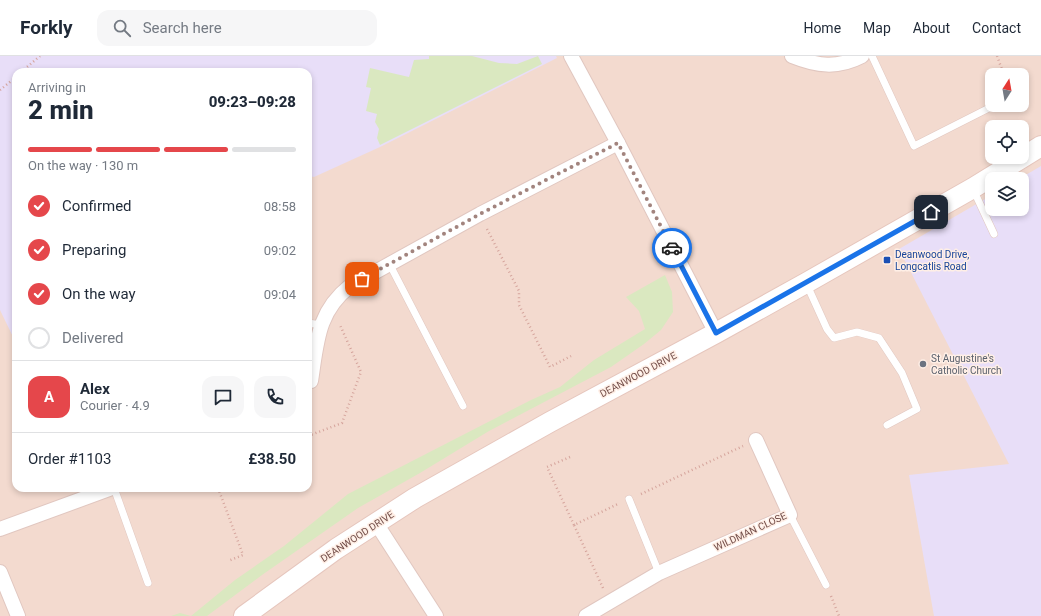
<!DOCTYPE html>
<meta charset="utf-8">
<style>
:root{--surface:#fff;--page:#f6f6f7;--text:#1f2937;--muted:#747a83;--line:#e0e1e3;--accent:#e5474b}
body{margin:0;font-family:Roboto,sans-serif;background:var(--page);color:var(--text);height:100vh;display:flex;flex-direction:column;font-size:15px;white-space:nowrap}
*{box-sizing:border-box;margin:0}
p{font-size:13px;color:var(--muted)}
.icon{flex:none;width:22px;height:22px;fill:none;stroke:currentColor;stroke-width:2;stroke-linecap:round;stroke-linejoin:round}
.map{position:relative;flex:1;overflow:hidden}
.drawer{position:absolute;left:12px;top:12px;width:300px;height:424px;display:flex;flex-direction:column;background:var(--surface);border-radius:12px;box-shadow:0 2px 6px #0003}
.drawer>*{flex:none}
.needle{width:26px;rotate:11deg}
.buttons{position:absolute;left:985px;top:12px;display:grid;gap:8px}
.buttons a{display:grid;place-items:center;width:44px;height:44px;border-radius:8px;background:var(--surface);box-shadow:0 2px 6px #0003;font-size:20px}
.pin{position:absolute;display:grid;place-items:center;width:34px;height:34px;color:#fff;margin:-17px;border-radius:8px;box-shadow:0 2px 6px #0006}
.courier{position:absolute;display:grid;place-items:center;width:40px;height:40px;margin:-20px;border:3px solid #1a73e8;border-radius:50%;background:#fff;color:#222;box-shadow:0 1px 5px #0007}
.head em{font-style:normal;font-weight:800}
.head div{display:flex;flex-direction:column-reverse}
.head{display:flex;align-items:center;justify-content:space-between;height:68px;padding:0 16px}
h1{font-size:26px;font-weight:800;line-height:30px}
.bar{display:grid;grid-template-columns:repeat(4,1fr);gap:6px 4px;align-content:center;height:48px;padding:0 16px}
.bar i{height:5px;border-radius:3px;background:var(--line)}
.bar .selected{background:var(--accent)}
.bar p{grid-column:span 4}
.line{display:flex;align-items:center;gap:10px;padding:0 16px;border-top:1px solid var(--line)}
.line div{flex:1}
.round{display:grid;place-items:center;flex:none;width:42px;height:42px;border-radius:12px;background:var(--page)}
ol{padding:0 16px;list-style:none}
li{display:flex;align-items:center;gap:12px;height:44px}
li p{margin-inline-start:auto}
li .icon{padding:4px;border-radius:50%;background:var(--accent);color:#fff;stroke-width:4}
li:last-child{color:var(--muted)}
li i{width:22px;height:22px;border:2px solid var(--line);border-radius:50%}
header{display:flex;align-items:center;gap:24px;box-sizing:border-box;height:56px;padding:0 20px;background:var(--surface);border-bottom:1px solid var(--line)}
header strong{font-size:19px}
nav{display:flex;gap:22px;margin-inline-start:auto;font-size:14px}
.search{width:280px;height:36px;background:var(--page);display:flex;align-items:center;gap:10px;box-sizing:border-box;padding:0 14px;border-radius:12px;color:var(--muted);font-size:15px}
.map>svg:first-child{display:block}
</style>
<header>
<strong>Forkly</strong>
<div class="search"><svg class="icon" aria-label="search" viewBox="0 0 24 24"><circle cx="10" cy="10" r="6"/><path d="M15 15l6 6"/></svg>Search here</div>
<nav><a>Home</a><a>Map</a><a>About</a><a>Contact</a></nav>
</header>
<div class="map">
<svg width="1041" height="560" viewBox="0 0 1041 560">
<rect width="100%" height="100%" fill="#fceae1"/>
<!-- residential -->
<path fill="#f3dacf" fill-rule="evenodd" d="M0,0H1041V560H0ZM16,16H308V432H16ZM992,19H1022V49H992ZM992,71H1022V101H992ZM992,123H1022V153H992Z"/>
<!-- education -->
<g fill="#e8def8">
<path d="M0,0H556L557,2L380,91L314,121L308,120V16H16V287L0,254Z"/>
<path d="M1041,110V560H934L909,419L1009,408L899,193L992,139V153H1022V123H1019Z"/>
</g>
<!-- green -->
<g fill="#dae8c0">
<path d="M429,0H472L499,7L517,8L538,0L542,8L380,89L377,82L379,73L375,66L377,58L366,55L371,32L366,31L370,12L409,21L414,4L429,3Z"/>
<path d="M665,219L672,236L673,256L661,274L644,288L611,311L489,375L420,417L358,452L262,519L207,560H171L180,557L191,560L235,524L284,490L348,438L531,344L560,331L594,304L645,273L639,255L626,241Z"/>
</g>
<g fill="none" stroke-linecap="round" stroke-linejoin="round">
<defs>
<g id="lane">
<path d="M872,0L914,90L995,49"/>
<path d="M973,133L994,178"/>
<path d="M390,209L463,350"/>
<path d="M807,229L827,273L834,282L857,276L879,282L902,317L917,353L887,369"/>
<path d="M308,267L321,269"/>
<path d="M114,432L148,527"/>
<path d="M629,443L659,517"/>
<path d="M790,459L826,529"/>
</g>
<g id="street">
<path d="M571,0L618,87L716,277"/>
<path d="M792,0C817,10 837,13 862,0"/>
<path d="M311,325C317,287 317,256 350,230L480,158L618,87"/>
<path d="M376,467L436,560"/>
<path d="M0,473L112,432"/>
<path d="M0,516L18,560"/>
<path d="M586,560L659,517L790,459L756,384"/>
</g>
<path id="secondary" d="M244,560L336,493L415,442L550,366L716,277L806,227L973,132L1041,90"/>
</defs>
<!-- lane casing -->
<use href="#lane" stroke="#e1c7c0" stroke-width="8"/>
<!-- street casing -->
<use href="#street" stroke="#e1c7c0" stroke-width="16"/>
<!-- secondary casing -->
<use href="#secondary" stroke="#e6c6bd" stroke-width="22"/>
<!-- path -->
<g stroke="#d5a49c" stroke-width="2.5" stroke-dasharray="1 3" stroke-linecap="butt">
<path d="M997,0L1004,19"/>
<path d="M21,16L40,0"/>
<path d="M0,34L16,21"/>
<path d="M487,173L519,235V249L550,311L571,300"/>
<path d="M308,380L342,367L361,316L340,269"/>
<path d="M570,401L547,411L574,469"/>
<path d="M218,432L243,499L228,505"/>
<path d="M641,438L743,390"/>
<path d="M603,532L574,469L618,448"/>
<path d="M831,540L839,560"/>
</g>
<!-- lane -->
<use href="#lane" stroke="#fff" stroke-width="7"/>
<!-- street -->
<use href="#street" stroke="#fff" stroke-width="14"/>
<!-- secondary -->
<use href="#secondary" stroke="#fff" stroke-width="20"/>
</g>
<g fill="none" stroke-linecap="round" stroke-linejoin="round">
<!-- done -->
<path stroke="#a2847e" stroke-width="4" stroke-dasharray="0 7.2" d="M362,223L480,158L618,87L672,192"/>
<!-- route -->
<path stroke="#1a73e8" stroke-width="5" d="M672,192L716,277L931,156"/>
</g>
<!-- markers -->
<rect fill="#1a4fb4" stroke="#ffefe6" stroke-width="1.5" x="883" y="200" width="8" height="8" rx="2"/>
<circle fill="#6b7280" stroke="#ffefe6" stroke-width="1.5" cx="923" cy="308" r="4"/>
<g text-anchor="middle" stroke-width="3" stroke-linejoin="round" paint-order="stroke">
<!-- transit labels -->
<g font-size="10" fill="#164399" stroke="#ffefe6" text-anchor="start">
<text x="895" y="202">Deanwood Drive,<tspan x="895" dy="12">Longcatlis Road</tspan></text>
</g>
<!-- worship labels -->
<g font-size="10" fill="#5b616d" stroke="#ffefe6" text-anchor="start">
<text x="931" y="306">St Augustine's<tspan x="931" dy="12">Catholic Church</tspan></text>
</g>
<!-- street labels -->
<g font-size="10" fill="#724d48" stroke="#ffefe6">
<text transform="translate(638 318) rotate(-28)" y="4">DEANWOOD DRIVE</text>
<text transform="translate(750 475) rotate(-25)" y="4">WILDMAN CLOSE</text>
<text transform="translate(357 480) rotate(-33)" y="4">DEANWOOD DRIVE</text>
</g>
</g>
</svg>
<div class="buttons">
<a><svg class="needle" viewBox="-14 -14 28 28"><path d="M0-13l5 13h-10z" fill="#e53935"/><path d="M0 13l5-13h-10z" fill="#747a83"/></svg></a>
<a><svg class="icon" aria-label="locate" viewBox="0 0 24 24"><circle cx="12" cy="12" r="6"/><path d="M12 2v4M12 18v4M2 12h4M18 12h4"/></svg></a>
<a><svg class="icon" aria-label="layers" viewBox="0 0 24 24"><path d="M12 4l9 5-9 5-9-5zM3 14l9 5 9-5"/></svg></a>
</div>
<div class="pin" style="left:362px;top:223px;background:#ea580c"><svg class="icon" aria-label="bag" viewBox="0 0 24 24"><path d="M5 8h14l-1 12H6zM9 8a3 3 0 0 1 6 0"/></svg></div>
<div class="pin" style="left:931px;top:156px;background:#1f2937"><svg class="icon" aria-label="home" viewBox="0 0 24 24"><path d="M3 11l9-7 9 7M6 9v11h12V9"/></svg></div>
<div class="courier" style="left:672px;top:192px"><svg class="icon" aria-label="car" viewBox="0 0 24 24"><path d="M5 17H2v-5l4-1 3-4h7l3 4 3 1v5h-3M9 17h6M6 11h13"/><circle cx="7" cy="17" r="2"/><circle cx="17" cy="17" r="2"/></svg></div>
<section class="drawer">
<div class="head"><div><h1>2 min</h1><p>Arriving in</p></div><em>09:23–09:28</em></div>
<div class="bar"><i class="selected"></i><i class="selected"></i><i class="selected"></i><i></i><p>On the way · 130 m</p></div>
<ol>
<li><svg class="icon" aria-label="check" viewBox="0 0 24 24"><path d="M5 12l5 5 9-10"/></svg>Confirmed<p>08:58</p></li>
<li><svg class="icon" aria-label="check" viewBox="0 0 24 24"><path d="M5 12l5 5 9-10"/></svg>Preparing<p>09:02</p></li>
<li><svg class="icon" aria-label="check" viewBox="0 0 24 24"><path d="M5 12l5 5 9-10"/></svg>On the way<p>09:04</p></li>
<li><i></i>Delivered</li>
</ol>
<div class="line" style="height:72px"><b class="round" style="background:var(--accent);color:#fff">A</b><div><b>Alex</b><p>Courier · 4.9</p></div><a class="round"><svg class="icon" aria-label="chat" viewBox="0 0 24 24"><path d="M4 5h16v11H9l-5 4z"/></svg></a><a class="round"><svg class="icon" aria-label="phone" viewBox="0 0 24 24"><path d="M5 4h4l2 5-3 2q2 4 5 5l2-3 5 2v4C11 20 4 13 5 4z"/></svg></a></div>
<div class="line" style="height:52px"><div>Order #1103</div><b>£38.50</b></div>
</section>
</div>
